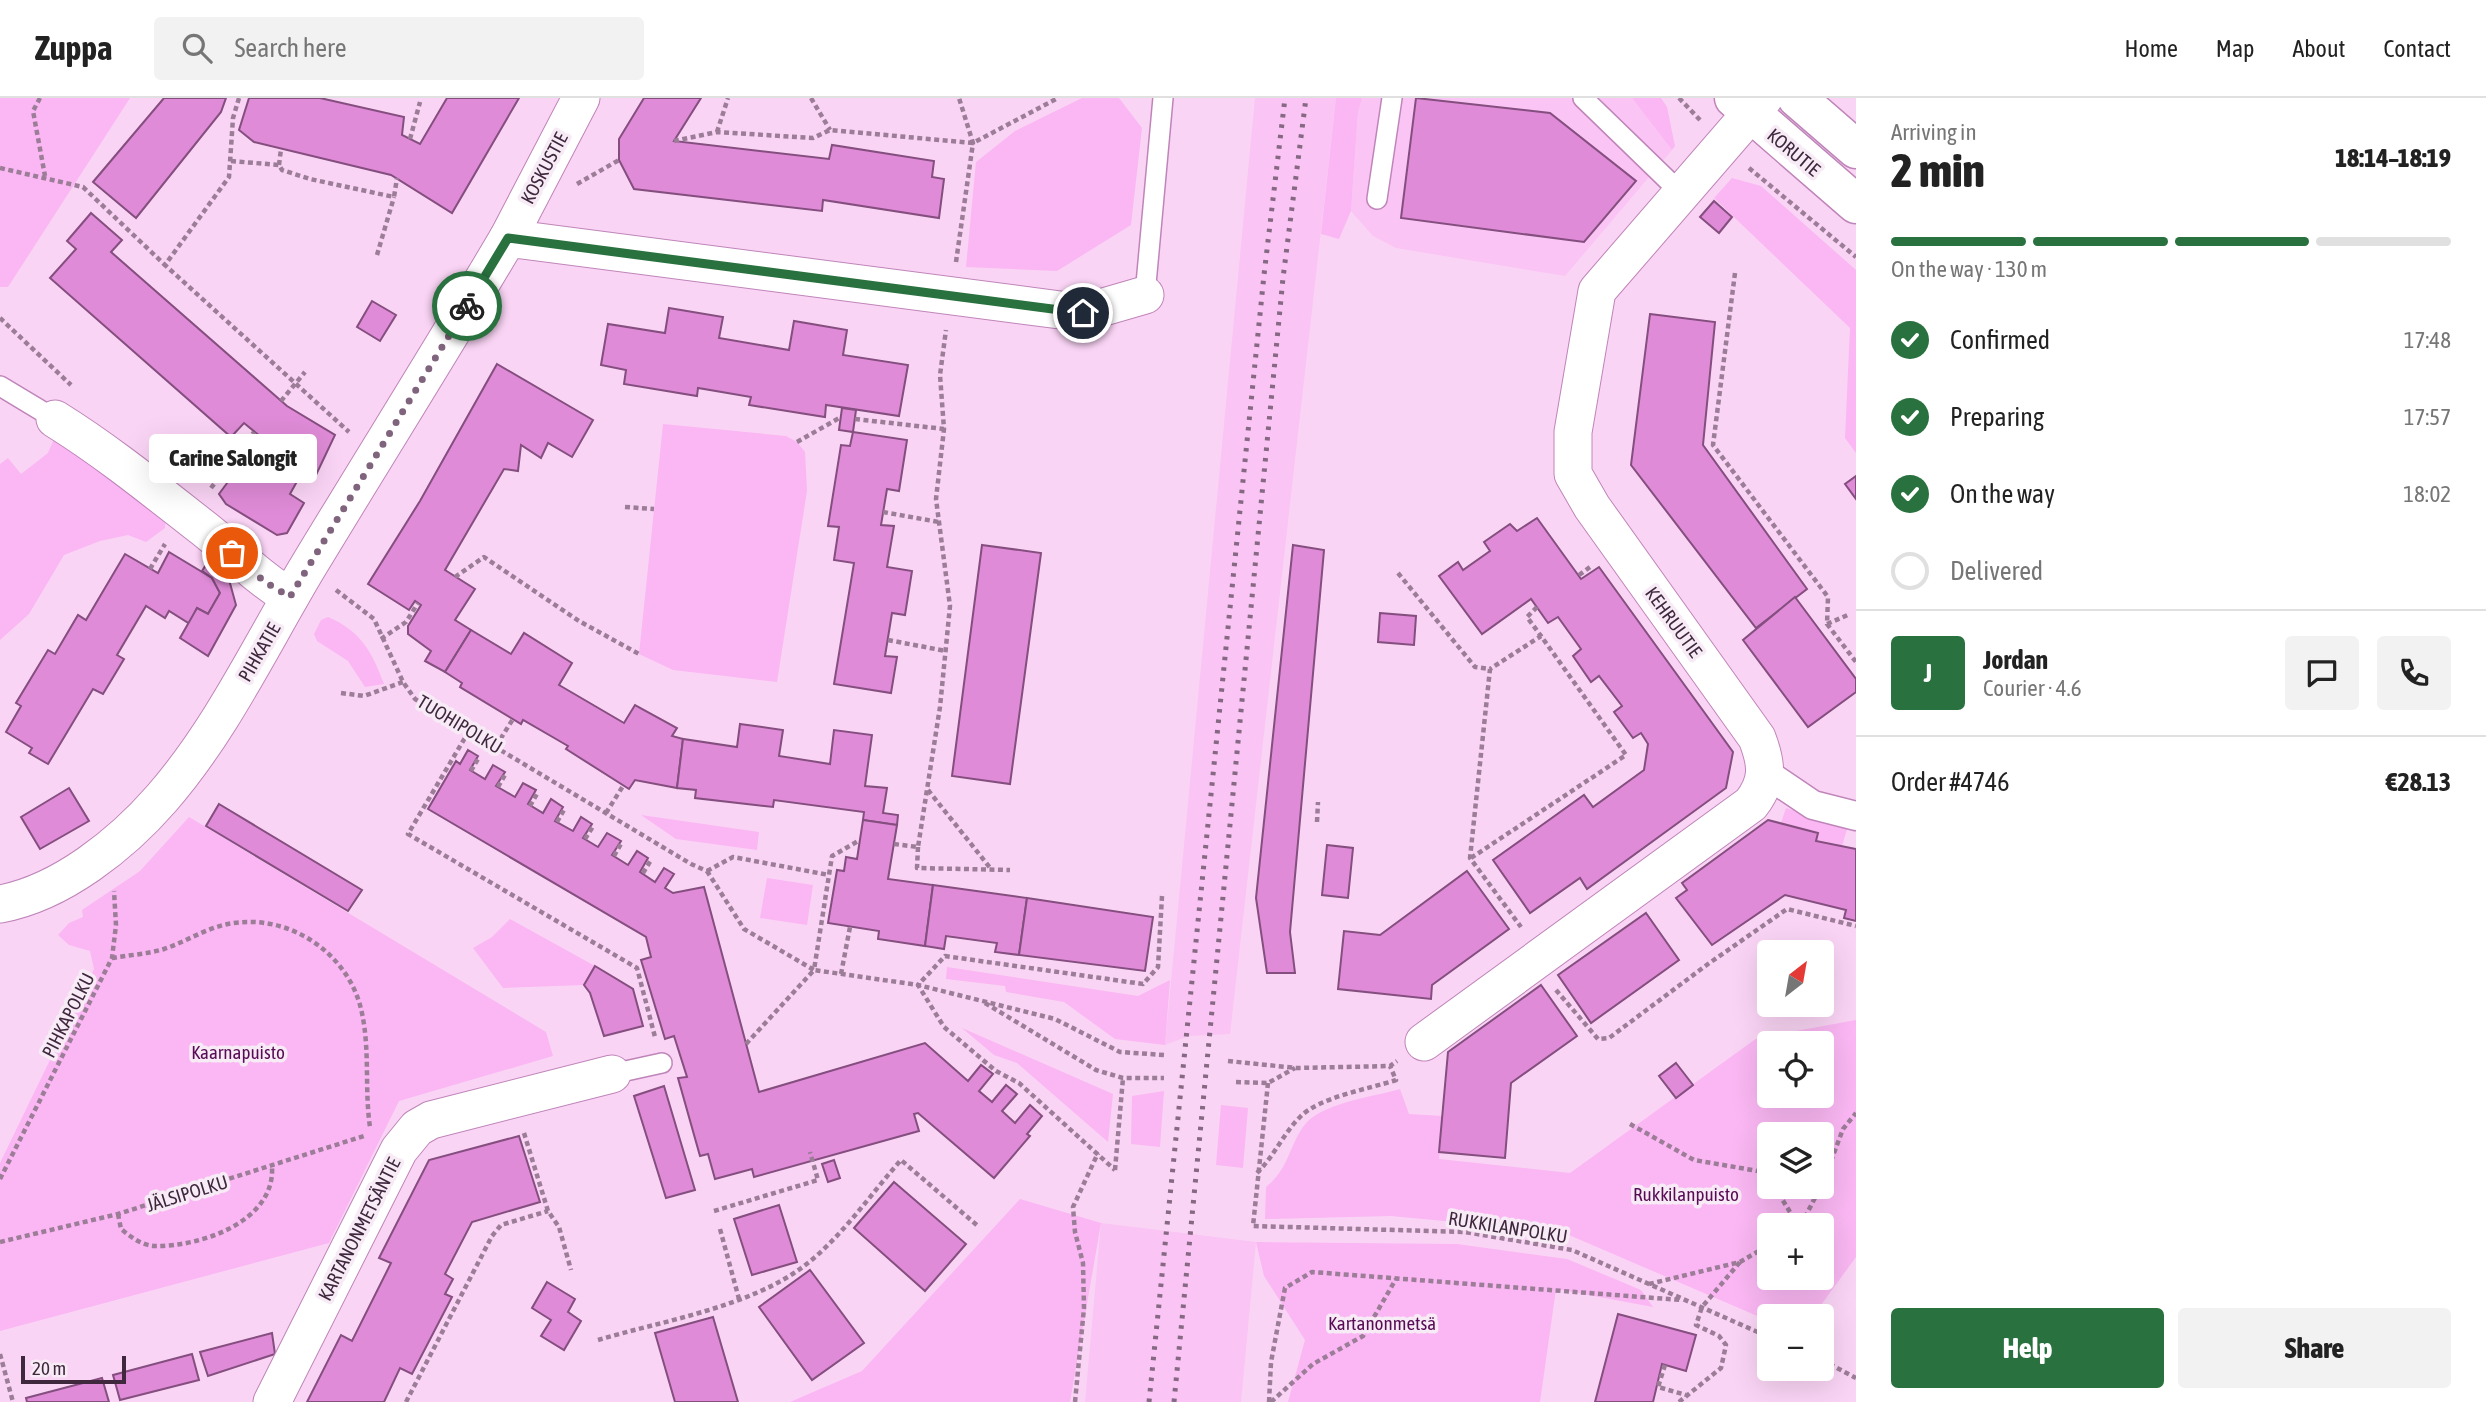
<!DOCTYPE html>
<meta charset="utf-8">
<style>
:root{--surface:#fff;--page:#f2f2f2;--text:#222;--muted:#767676;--line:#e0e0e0;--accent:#29713e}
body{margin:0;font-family:"Asap Condensed",sans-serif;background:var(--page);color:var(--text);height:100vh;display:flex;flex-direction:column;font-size:26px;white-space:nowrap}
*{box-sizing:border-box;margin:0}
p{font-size:23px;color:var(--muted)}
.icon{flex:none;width:38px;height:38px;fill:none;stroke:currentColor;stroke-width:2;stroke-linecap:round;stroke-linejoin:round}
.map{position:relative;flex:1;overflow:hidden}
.sheet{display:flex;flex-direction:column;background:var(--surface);width:630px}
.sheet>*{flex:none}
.needle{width:46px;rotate:31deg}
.controls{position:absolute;left:1757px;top:842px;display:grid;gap:14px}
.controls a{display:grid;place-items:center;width:77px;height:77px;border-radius:7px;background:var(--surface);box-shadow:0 7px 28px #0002;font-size:35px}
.scale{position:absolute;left:21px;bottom:18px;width:105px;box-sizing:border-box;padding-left:7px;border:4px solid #3f273d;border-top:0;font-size:19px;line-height:24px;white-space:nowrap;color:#3f273d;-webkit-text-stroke:5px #f7ebf6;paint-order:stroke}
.pin{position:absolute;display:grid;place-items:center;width:60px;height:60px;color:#fff;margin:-30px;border:4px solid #fff;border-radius:50%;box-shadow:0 2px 7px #0007}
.courier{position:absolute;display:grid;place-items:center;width:70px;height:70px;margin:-35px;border:5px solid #29713e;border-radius:50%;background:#fff;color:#222;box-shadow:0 2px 9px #0007}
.bubble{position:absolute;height:49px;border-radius:7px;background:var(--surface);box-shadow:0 7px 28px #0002;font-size:23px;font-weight:800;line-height:49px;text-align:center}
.summary em{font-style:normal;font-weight:800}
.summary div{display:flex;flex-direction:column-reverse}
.summary{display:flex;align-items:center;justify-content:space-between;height:119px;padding:0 35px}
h1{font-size:46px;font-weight:800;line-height:52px}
.bar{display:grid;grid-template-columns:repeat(4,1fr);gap:10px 7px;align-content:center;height:84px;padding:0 35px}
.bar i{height:9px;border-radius:5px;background:var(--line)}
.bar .selected{background:var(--accent)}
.bar p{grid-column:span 4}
.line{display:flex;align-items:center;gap:18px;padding:0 35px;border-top:2px solid var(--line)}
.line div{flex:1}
.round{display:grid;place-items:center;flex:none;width:74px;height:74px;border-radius:7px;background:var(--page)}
ol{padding:0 35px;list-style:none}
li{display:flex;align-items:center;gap:21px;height:77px}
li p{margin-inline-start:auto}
li .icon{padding:7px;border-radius:50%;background:var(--accent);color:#fff;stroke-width:4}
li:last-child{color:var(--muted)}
li i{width:38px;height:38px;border:4px solid var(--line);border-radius:50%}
.cta{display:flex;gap:14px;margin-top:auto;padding:14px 35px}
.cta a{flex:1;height:80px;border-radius:7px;background:var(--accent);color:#fff;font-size:28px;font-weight:800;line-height:80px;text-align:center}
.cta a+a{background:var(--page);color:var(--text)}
header{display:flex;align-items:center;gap:42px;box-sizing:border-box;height:98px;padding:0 35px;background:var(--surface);border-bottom:2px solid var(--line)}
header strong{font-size:33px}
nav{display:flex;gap:38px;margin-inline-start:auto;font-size:24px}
.search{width:490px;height:63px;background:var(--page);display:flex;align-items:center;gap:18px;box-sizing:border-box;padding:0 24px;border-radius:7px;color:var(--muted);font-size:26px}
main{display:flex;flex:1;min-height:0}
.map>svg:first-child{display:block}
</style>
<header>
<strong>Zuppa</strong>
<div class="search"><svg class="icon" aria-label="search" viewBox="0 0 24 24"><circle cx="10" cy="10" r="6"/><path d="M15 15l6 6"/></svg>Search here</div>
<nav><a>Home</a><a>Map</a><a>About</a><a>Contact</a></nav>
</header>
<main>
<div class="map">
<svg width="1856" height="1304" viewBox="0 0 1856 1304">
<rect width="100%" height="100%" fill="#fad4f5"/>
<!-- built -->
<g fill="#fac4f4">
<path d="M1255,0H1336L1230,936L1189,938L1165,947Z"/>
<path d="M1362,0H1632L1672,52L1565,178L1396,150L1373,138L1351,113L1358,14Z"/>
<path d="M1101,1125L1256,1144L1241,1304H1085Z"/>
</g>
<!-- green -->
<g fill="#fab7f3" fill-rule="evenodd">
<path d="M0,0H130L8,189H0Z"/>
<path d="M1082,0H1119L1142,30L1131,127L1057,173L966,169L976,64L1015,33Z"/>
<path d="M1336,0H1362L1358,14L1351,113L1339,141L1321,136Z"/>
<path d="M1632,0H1661L1667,9L1675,48L1672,52Z"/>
<path d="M1732,80L1761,88L1856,172V355L1845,340L1850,230L1714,100Z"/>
<path d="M663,326L786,338L797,344L805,354L807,393L777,584L673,572L639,556Z"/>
<path d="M54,341L166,417L165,430L146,444L128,437L100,443L64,457L29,516L0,542V366L8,360L21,376L48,355Z"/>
<path d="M328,519C361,533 372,554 384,586L365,589L348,563L317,543L314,536L321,522Z"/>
<path d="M1786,710L1848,728L1842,748L1816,743L1818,735L1781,725Z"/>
<path d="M641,717L759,734L757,752L676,741Z"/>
<path d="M189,719L546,934L553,958L399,1003L329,1145L0,1233V1065L94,871L90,853L69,847L58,837L69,825L83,819L82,812L140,773Z"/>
<path d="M767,780L813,787L807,827L760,820Z"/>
<path d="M510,821L595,868L584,887L503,890L473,850L492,839Z"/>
<path d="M947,869L1138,898L1170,882L1165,947L1115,941L1064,904L1006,894L1005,888L946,881Z"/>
<path d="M1856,922V1159L1813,1218H1769V1223L1562,1134L1391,1118L1265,1121L1266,1089C1289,1070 1288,1051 1303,1029C1319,1005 1373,999 1400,991L1409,1016L1443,1018L1439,1061L1570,1075L1757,940ZM1769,945H1822V998H1769ZM1769,1036H1822V1088H1769ZM1769,1127H1822V1180H1769Z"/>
<path d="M962,930L1113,996L1108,1044L1017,965L994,957Z"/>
<path d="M1164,993L1160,1049L1131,1046L1132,998Z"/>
<path d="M1221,1007L1248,1010L1243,1070L1216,1067Z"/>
<path d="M1020,1101L1101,1125L1070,1304H790L862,1273Z"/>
<path d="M1256,1144L1457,1146L1567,1161L1641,1192L1653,1209L1556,1191L1540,1304H1288L1305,1242L1264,1178Z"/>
</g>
<!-- building -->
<g fill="#df8bd7" stroke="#844e7f" stroke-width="2">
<path d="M164,0H226L221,14L136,120L93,84Z"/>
<path d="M249,0H320L404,19L402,37L420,46L447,0H519L452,115L391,77L254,44L239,32Z"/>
<path d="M644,0H701L674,43L829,61L832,47L934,63L932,79L944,81L939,120L823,102L822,113L634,91L619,62V41Z"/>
<path d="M1416,0L1550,15L1636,83L1584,144L1401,120Z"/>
<path d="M1714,103L1732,119L1719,135L1700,119Z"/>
<path d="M91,115L122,142L111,154L287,308L335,337L316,377L305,369L290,396L304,405L287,435L277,437L226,406L219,396L233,377L239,381L261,339L244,325L231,339L50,180L76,151L67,143Z"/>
<path d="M372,203L396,217L380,243L357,229Z"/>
<path d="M669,210L723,219L719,240L789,252L794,223L847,232L843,257L908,267L899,318L826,307L825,319L749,307L751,299L698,290L697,298L624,286L626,272L601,267L608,226L665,235Z"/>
<path d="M1650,216L1715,224L1703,347L1807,491L1756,530L1631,367Z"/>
<path d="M497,266L593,322L572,359L548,345L541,360L521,347L518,373L504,371L445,472L475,491L455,522L471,532L445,574L425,563L431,553L408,536V528L421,507L415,503L409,512L368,486L420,403Z"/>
<path d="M842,310L856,312L853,334L839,332Z"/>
<path d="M853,334L907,342L899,393L887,391L881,427L894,428L887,469L912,473L905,517L892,515L885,558L897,559L891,595L834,586L854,465L834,462L839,429L828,428L841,347L850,348Z"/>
<path d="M1856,378V401L1845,386Z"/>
<path d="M1537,420L1581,481L1599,469L1733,654L1726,690L1587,791L1580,780L1530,815L1493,762L1584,697L1593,709L1644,672L1648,646L1641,635L1633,640L1614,614L1622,608L1599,578L1591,584L1573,558L1581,551L1558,519L1548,525L1531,501L1482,536L1439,478L1458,464L1463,472L1490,453L1484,444L1510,426L1517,433Z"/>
<path d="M982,447L1041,455L1010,686L952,678Z"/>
<path d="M1293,447L1324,452L1290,834L1295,875H1267L1256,800Z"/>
<path d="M169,454L212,480L220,495L208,516L197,510L190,526L169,513L165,520L146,508L117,557L124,561L103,596L93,591L48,666L29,655L32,650L6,634L21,608L16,605L48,552L55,556L78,517L86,522L125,456L158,475Z"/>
<path d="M207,465L228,478L236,507L208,558L180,540L197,510L208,516L220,495L212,480L202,473Z"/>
<path d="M1795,499L1856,581V594L1808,629L1743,542Z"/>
<path d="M1380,515L1416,518L1414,547L1378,544Z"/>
<path d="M471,532L511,556L524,535L572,565L559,587L624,625L635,607L677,630L672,638L683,641L677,690L635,682L629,691L566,651L568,648L556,641L523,622L521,626L460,589L462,585L445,574Z"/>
<path d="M740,626L783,632L779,658L830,666L834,632L872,637L865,688L887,690L883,715L898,717L897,727L863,722L864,714L774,702L773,709L695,700L696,692L677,690L683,641L737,649Z"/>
<path d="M468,652L478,658L470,672L485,681L493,667L505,674L496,688L515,699L523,685L536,692L528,706L543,715L551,701L563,709L555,723L573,733L581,719L592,726L583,740L598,749L607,735L621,743L612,757L628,767L637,753L648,760L640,774L655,784L664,770L674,776L665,790L673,795L704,789L759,994L925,945L968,983L981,967L993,976L979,993L992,1004L1006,987L1017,996L1002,1013L1015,1025L1030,1007L1042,1018L1027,1036L1030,1038L994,1080L918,1015L914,1016L919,1033L754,1079L752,1071L715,1081L708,1056L700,1058L678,980L687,979L674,938L665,941L641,862L651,859L646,839L428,711L456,663L460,666Z"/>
<path d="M69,690L89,723L40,751L21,719Z"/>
<path d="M219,706L362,792L348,813L206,728Z"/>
<path d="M863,722L897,727L888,781L933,787L925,848L878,841L879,833L828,825L837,772L844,773L846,759L857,761Z"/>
<path d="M1768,722L1818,735L1816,743L1856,751V823L1844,820L1846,812L1785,797L1712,847L1676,800L1687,792L1682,785Z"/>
<path d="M1327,747L1353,750L1348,800L1322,797Z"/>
<path d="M1467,773L1509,831L1432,887L1431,901L1338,891L1344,833L1380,837Z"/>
<path d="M933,787L1027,800L1019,857L995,854L997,845L946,838L944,851L925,848Z"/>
<path d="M1027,800L1153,819L1145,873L1019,857Z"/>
<path d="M1646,815L1679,862L1591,925L1558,877Z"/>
<path d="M595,868L633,891L643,928L604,938L590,895L584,887Z"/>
<path d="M1541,887L1577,938L1511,985L1505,1060L1439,1054L1448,954Z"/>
<path d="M1676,965L1693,987L1676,1000L1659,978Z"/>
<path d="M664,988L695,1092L666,1100L634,998Z"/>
<path d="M519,1038L540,1104L472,1124L445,1176L453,1181L445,1196L452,1199L412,1276L400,1270L384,1304H307L341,1237L352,1243L391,1165L379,1160L429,1062Z"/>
<path d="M834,1062L840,1080L828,1084L822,1066Z"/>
<path d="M894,1084L966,1146L925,1193L854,1130Z"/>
<path d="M779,1107L797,1164L752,1177L734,1121Z"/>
<path d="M810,1172L864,1245L812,1282L759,1209Z"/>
<path d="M547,1184L575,1201L568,1214L581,1223L564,1252L541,1238L551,1222L532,1210Z"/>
<path d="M1618,1216L1696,1237L1686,1273L1662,1266L1653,1304H1595Z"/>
<path d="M713,1219L738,1304H675L655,1235Z"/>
<path d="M272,1235L275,1256L208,1278L200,1254Z"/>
<path d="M192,1256L199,1282L120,1302L113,1277Z"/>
<path d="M102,1280L109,1304H27L26,1300Z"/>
</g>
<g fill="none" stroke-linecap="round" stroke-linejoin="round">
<defs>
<g id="service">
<path d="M1583,0L1681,95"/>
<path d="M1377,101L1392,0"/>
<path d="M1145,197L1163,0"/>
<path d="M0,288L55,321"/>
<path d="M612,976L662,965"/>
</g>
<path id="pedestrian" d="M1767,676L1813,707L1856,718"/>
<g id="minor">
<path d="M508,140L581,0"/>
<path d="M55,321C105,352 152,390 198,426C230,450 256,479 290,499"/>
<path d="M0,806C61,795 122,746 162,700C222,631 262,545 309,467C375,358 443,250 508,140L1083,215L1145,197"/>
<path d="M1424,944L1751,706C1769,683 1767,666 1757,640L1592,409L1573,376V334L1597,193L1764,0"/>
<path d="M272,1304L399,1052L417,1030L431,1022L612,976"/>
</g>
<g id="tertiary">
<path d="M1734,0L1856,106"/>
<path d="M1797,0L1856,51"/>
</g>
</defs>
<!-- service casing -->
<use href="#service" stroke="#bf85b9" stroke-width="22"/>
<!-- pedestrian casing -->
<use href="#pedestrian" stroke="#bf85b9" stroke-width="31"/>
<!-- minor casing -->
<use href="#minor" stroke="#bf85b9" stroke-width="39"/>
<!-- tertiary casing -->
<use href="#tertiary" stroke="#bf85b9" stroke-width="41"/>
<!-- path -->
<g stroke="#9c7d98" stroke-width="4.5" stroke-dasharray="5 3.5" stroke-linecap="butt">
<path d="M40,0L33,13L45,78"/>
<path d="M239,0L233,20L229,79L165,167L349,334"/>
<path d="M811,0L830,32"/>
<path d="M1679,0L1700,22"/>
<path d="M717,34L728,0"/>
<path d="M410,41L420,4"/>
<path d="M674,43L717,34L813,40L830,32L973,45L1058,0"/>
<path d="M231,63L279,67L282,72L310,81L394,99L397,80"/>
<path d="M279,67L281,51"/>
<path d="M0,70L83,89L165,167"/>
<path d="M1749,70L1856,159"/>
<path d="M577,86L619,62"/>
<path d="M377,157L394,99"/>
<path d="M956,164L973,45L959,0"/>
<path d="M1735,175L1713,347L1828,499L1827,526L1856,564"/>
<path d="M0,220L71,287"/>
<path d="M281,303L305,274"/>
<path d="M855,321L944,331"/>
<path d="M797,344L841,319"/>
<path d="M211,390L254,334"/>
<path d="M625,409L654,411"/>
<path d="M883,414L939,424"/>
<path d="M150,471L165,446"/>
<path d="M1398,475L1475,569L1490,571L1470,760L1521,829"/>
<path d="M1579,477L1590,469"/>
<path d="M455,479L484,459L579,523L639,556"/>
<path d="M336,492L374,521L403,584L415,601L691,766L707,773"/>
<path d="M1537,509L1527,519L1541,538"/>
<path d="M1827,526L1850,516"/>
<path d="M381,541L406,524L418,505"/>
<path d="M888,542L946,553"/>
<path d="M341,595L364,598L403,584"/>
<path d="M469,633L408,736L637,870L655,939"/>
<path d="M496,648L513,621"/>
<path d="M471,673L479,659"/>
<path d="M498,689L506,675"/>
<path d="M928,692L991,771"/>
<path d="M530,708L538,694"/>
<path d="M606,715L623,688"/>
<path d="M557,724L565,710"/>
<path d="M1317,724L1318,704"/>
<path d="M585,741L594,727"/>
<path d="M894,746L918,749L940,609L950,508L936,401L944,331L940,277L946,232"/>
<path d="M918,749L917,770L1010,772"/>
<path d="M614,758L622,744"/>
<path d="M1471,760L1626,657L1541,538L1490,571"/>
<path d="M707,773L744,831L814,872L832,758L860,742"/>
<path d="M707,773L733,759L829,777"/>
<path d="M643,775L651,762"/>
<path d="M1162,798L1158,869L1143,886L945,858L918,887L1055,921L1120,954L1164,957"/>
<path d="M112,860C129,857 148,856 164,851C188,843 209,828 234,825C290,817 345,854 360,907C371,948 364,989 370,1029"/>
<path d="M841,876L850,829"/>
<path d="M1556,892L1598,941L1609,940L1708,866L1787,811L1856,828"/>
<path d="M985,905L1096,972L1123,980H1164"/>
<path d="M746,946L814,872L918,887L944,929L996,973L1019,985L1115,1072"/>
<path d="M1228,963L1296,970L1390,968L1397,963"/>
<path d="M1236,984L1268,985L1295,970"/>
<path d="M1268,985L1253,1128L1465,1134L1572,1152L1769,1239"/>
<path d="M1630,1026L1694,1062L1758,1073L1769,1084"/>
<path d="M524,1035L548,1113L559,1129L571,1172"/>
<path d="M1115,1072L1123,980"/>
<path d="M1257,1075C1275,1057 1283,1036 1300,1019C1319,999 1369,991 1396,982L1390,968"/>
<path d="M0,1081L112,860L116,827L114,793"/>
<path d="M1822,1087L1843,1031L1856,1015"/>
<path d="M1774,1088L1798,1127"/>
<path d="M714,1113L818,1082L810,1054"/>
<path d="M118,1116L121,1131C131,1139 141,1147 154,1148C200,1149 275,1124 272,1069"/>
<path d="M1801,1127L1821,1088"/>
<path d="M720,1131L739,1201"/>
<path d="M0,1144L118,1116L367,1037"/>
<path d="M1649,1186L1740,1164L1769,1147"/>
<path d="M598,1242C662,1223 750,1209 804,1168C841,1140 870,1097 901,1062L979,1129"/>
<path d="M0,1256L13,1304"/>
<path d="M1822,1262L1856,1280"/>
<path d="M1665,1267L1658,1289L1686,1297"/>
<path d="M406,1304L492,1138L501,1127L548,1113"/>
<path d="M1075,1304L1084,1210L1083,1165L1075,1134L1073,1109L1098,1055"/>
<path d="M1269,1304L1271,1264L1285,1190L1312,1174L1681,1202"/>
<path d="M1271,1304L1313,1266L1363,1238L1396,1181"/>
<path d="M1679,1304L1721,1270L1726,1247L1719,1238L1696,1227L1702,1209L1740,1164"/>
</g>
<!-- service -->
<use href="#service" stroke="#fff" stroke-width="19"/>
<!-- pedestrian -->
<use href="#pedestrian" stroke="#fff" stroke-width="28"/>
<!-- minor -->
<use href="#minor" stroke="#fff" stroke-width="37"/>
<!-- tertiary -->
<use href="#tertiary" stroke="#fff" stroke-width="38"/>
<!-- rail -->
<g stroke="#856882" stroke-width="5" stroke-dasharray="3.5 7" stroke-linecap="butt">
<path d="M1149,1304L1264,177L1285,0"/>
<path d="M1174,1304L1283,180L1306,0"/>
</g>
</g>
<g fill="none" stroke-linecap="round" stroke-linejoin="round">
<!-- done -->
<path stroke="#80647d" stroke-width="7" stroke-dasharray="0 12.6" d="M232,455L265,484L290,499L467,208"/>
<!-- route -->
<path stroke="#29713e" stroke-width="9" d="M467,208L508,140L1083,215"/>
</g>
<g text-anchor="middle" stroke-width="7" stroke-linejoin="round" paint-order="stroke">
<!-- street labels -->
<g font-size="19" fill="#3f273d" stroke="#f7ebf6">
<text transform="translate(1794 54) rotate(40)" y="7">KORUTIE</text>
<text transform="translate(544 70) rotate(-62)" y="7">KOSKUSTIE</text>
<text transform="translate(1674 524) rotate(54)" y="7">KEHRUUTIE</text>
<text transform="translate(259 554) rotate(-60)" y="7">PIHKATIE</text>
<text transform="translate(460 626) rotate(31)" y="7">TUOHIPOLKU</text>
<text transform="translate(68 917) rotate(-63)" y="7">PIHKAPOLKU</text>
<text transform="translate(187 1095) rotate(-17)" y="7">JÄLSIPOLKU</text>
<text transform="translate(1508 1129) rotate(9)" y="7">RUKKILANPOLKU</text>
<text transform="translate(359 1131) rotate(-63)" y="7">KARTANONMETSÄNTIE</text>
</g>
<!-- park labels -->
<g font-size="19" fill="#580c55" stroke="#f7ebf6">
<text x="238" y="961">Kaarnapuisto</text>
<text x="1686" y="1103">Rukkilanpuisto</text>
<text x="1382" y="1232">Kartanonmetsä</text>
</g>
</g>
</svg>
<div class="controls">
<a><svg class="needle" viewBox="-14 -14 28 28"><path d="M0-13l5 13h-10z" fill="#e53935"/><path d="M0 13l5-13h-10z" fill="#767676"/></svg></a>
<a><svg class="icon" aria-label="locate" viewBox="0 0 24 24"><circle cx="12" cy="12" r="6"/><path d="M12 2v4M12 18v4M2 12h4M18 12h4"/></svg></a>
<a><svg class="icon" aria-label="layers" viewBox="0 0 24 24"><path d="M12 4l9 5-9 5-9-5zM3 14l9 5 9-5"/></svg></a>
<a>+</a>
<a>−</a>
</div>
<div class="scale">20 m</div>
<div class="pin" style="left:232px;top:455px;background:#ea580c"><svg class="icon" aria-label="bag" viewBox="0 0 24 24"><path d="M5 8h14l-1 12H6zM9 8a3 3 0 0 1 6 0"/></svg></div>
<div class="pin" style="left:1083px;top:215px;background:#1f2937"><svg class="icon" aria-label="home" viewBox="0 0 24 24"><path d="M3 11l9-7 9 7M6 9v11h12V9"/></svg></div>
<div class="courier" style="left:467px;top:208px"><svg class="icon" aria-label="bike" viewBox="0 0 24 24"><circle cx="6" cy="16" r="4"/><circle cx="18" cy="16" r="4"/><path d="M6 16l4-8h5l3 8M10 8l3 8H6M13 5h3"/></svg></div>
<div class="bubble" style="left:149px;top:336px;width:168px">Carine Salongit</div>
</div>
<section class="sheet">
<div class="summary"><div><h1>2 min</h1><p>Arriving in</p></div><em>18:14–18:19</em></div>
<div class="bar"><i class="selected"></i><i class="selected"></i><i class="selected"></i><i></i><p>On the way · 130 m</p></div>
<ol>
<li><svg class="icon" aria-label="check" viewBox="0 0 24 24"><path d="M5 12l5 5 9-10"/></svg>Confirmed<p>17:48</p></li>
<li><svg class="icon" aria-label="check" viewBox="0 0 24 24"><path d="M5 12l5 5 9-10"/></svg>Preparing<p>17:57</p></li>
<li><svg class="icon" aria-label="check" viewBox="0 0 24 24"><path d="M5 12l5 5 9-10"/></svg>On the way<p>18:02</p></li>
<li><i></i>Delivered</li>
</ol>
<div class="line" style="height:126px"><b class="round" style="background:var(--accent);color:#fff">J</b><div><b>Jordan</b><p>Courier · 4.6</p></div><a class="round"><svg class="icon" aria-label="chat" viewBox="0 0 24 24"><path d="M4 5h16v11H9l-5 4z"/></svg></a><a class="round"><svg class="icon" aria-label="phone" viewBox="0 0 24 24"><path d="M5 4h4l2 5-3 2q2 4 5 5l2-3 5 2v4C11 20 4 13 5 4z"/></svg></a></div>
<div class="line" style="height:91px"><div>Order #4746</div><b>€28.13</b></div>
<div class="cta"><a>Help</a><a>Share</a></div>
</section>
</main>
